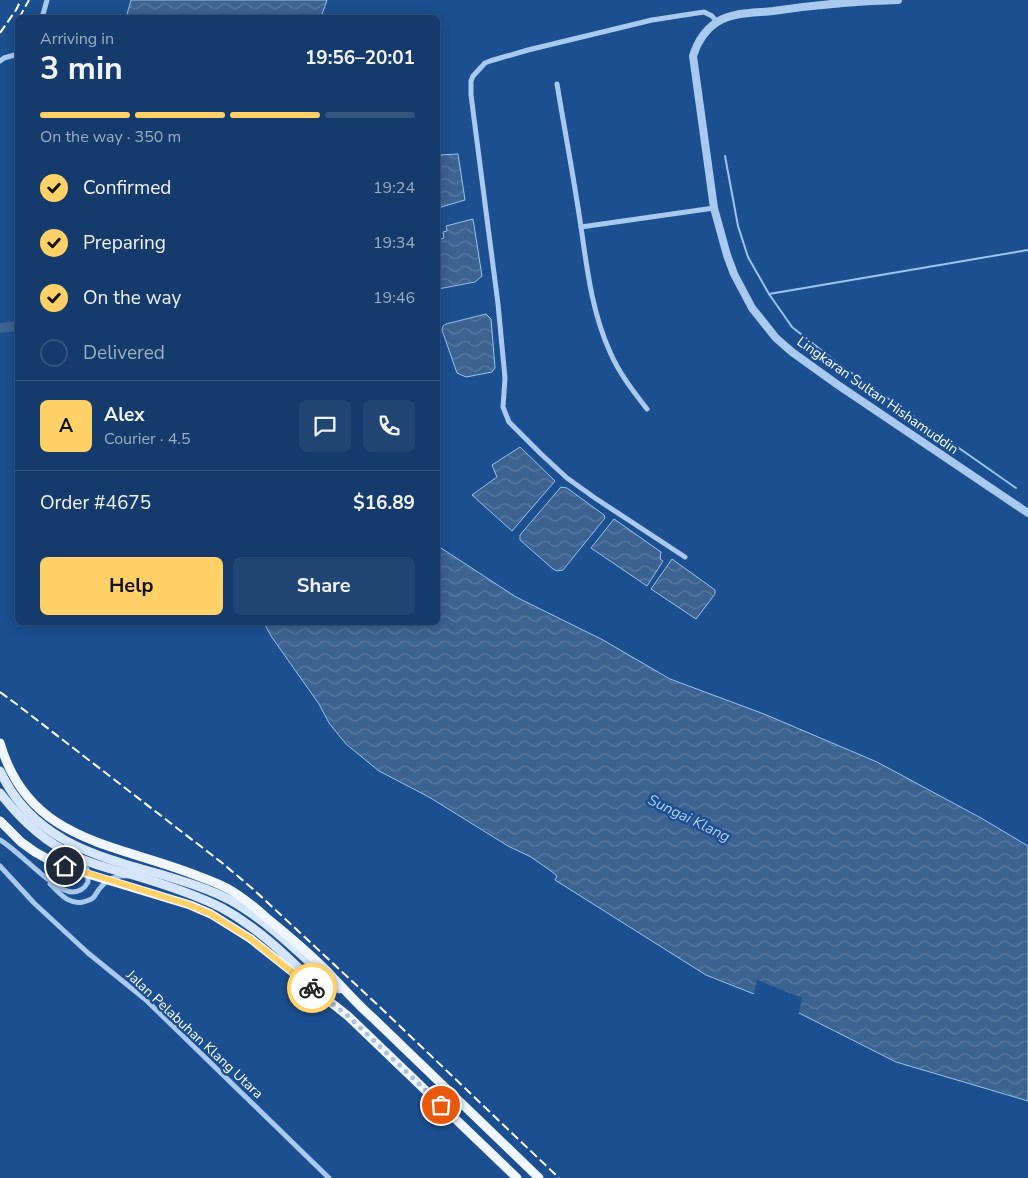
<!DOCTYPE html>
<meta charset="utf-8">
<style>
:root{--surface:#143b6b;--page:#214673;--text:#f1f3f6;--muted:#9dadc1;--line:#33557e;--accent:#ffd166}
body{margin:0;font-family:"Nunito Sans",sans-serif;background:var(--page);color:var(--text);height:100vh;display:flex;flex-direction:column;font-size:19px;white-space:nowrap}
*{box-sizing:border-box;margin:0}
p{font-size:16px;color:var(--muted)}
.icon{flex:none;width:28px;height:28px;fill:none;stroke:currentColor;stroke-width:2;stroke-linecap:round;stroke-linejoin:round}
.map{position:relative;flex:1;overflow:hidden}
.drawer{position:absolute;left:15px;top:15px;width:425px;height:610px;display:flex;flex-direction:column;background:var(--surface);border-radius:8px;box-shadow:0 2px 12px #0003,0 0 0 1px var(--line)}
.drawer>*{flex:none}
.pin{position:absolute;display:grid;place-items:center;width:42px;height:42px;color:#fff;margin:-21px;border:2px solid #fff;border-radius:50%;box-shadow:0 1px 5px #0007}
.courier{position:absolute;display:grid;place-items:center;width:50px;height:50px;margin:-25px;border:4px solid #ffd166;border-radius:50%;background:#fff;color:#222;box-shadow:0 1px 6px #0007}
.overview em{font-style:normal;font-weight:700}
.overview div{display:flex;flex-direction:column-reverse}
.overview{display:flex;align-items:center;justify-content:space-between;height:85px;padding:0 25px}
h1{font-size:32px;font-weight:700;line-height:38px}
.bar{display:grid;grid-template-columns:repeat(4,1fr);gap:8px 5px;align-content:center;height:60px;padding:0 25px}
.bar i{height:6px;border-radius:4px;background:var(--line)}
.bar .active{background:var(--accent)}
.bar p{grid-column:span 4}
.line{display:flex;align-items:center;gap:12px;padding:0 25px;border-top:1px solid var(--line)}
.line div{flex:1}
.round{display:grid;place-items:center;flex:none;width:52px;height:52px;border-radius:8px;background:var(--page)}
ol{padding:0 25px;list-style:none}
li{display:flex;align-items:center;gap:15px;height:55px}
li p{margin-inline-start:auto}
li .icon{padding:5px;border-radius:50%;background:var(--accent);color:#111;stroke-width:4}
li:last-child{color:var(--muted)}
li i{width:28px;height:28px;border:2px solid var(--line);border-radius:50%}
.button{display:flex;gap:10px;margin-top:auto;padding:10px 25px}
.button a{flex:1;height:58px;border-radius:8px;background:var(--accent);color:#111;font-size:20px;font-weight:700;line-height:58px;text-align:center}
.button a+a{background:var(--page);color:var(--text)}
.map>svg:first-child{display:block}
</style>
<div class="map">
<svg width="1028" height="1178" viewBox="0 0 1028 1178">
<defs>
<pattern id="water-waves" width="16" height="10" patternUnits="userSpaceOnUse" patternTransform="scale(1.25)"><rect width="16" height="10" fill="#3c6290"/><path d="M0 5q4-4 8 0t8 0" fill="none" stroke="#597aa1"/></pattern>
</defs>
<rect width="100%" height="100%" fill="#1b4f8f"/>
<!-- water -->
<g fill="url(#water-waves)" stroke="#9cc4f0">
<path d="M131,0H327L321,17L126,18Z"/>
<path d="M458,154L465,200L438,208V155Z"/>
<path d="M473,219L482,276L475,282L438,289V240L444,238L443,232L447,231L446,226Z"/>
<path d="M486,314L491,319L495,368L492,372L466,377L457,373L442,330L443,326L446,324Z"/>
<path d="M520,447L555,481L512,531L472,495L497,477L492,465Z"/>
<path d="M561,487L567,488L604,515L605,518L563,570L557,571L553,569L520,540V535Z"/>
<path d="M614,519L661,552L660,559L663,561L647,586L591,548Z"/>
<path d="M438,544L441,548L516,597L603,640L670,679L764,714L877,762L981,818L1028,846V1101L896,1062L799,1013L754,994L706,975L555,880L557,876L551,871L531,857L508,846L429,797L379,771L346,744L329,723L319,704L271,636L264,623L438,622Z"/>
<path d="M672,559L715,590V594L696,619L651,589Z"/>
</g>
<!-- pier -->
<path fill="#1b4f8f" d="M757,980L802,998L799,1013L797,1015L752,995L754,994Z"/>
<g fill="none" stroke-linecap="round" stroke-linejoin="round">
<!-- stream -->
<g stroke="#9cc4f0" stroke-width="2">
<path d="M725,156L738,226L748,257L769,294L792,327L836,362L1016,488"/>
<path d="M769,294L1028,250"/>
</g>
<!-- river -->
<path stroke="#3c6290" stroke-width="10" d="M0,328L18,326"/>
<!-- minor -->
<g stroke="#a9c9ee" stroke-width="5">
<path d="M42,18L47,0"/>
<path d="M0,61L4,58L18,54"/>
<path d="M557,84C565,132 574,179 581,227C587,269 592,312 610,352C619,373 633,391 647,409"/>
<path d="M581,227L714,208"/>
<path d="M685,557L595,498L567,478L541,454L509,422L503,407L505,378L498,304L471,95V81L473,76L485,63L490,61L528,50L652,20L704,12L712,16L717,22"/>
<path d="M0,840C19,851 54,891 72,892C79,892 85,888 88,882L87,869L79,861"/>
<path d="M0,866L34,903L88,953L146,1000L329,1178"/>
<path d="M50,884C60,893 68,905 83,902C87,901 91,900 94,897C96,894 98,890 101,887C106,880 116,875 125,876"/>
</g>
<!-- tertiary -->
<path stroke="#a9c9ee" stroke-width="8" d="M898,0C856,1 814,5 773,11C754,13 733,12 717,22C705,30 697,43 693,56L714,208L727,255L734,274L752,308L776,338L792,352L838,385L1028,513"/>
<!-- secondary -->
<g stroke="#d6e6fa" stroke-width="9">
<path d="M0,771C32,840 95,856 163,875C186,882 209,889 230,900C270,922 305,959 339,989"/>
<path d="M0,793C20,819 44,842 75,856C93,865 114,870 133,875C163,884 195,894 222,908C262,930 293,962 325,994"/>
</g>
<!-- primary -->
<g stroke="#f0f6ff" stroke-width="9">
<path d="M0,743C29,843 116,843 198,876C209,880 222,885 232,891C245,899 257,909 268,919C289,936 309,953 328,972C343,988 357,1004 373,1018L539,1178"/>
<path d="M251,939L348,1016L517,1178"/>
</g>
<!-- rail -->
<g stroke="#fff" stroke-width="2" stroke-dasharray="9 4" stroke-linecap="butt">
<path d="M19,18L29,0"/>
<path d="M0,33L16,10L21,0"/>
<path d="M0,692L15,703L221,862L253,889L382,1009L559,1178"/>
</g>
<!-- primary-bridge -->
<path stroke="#f0f6ff" stroke-width="9" d="M0,821L21,842L35,852L53,862L78,871L190,905L211,914L251,939"/>
</g>
<g fill="none" stroke-linecap="round" stroke-linejoin="round">
<!-- done -->
<path stroke="#afc1d8" stroke-width="5" stroke-dasharray="0 9" d="M312,988L348,1016L441,1105"/>
<!-- route -->
<path stroke="#ffd166" stroke-width="6" d="M65,866L190,905L211,914L251,939L312,988"/>
</g>
<g text-anchor="middle" stroke-width="5" stroke-linejoin="round" paint-order="stroke">
<!-- street labels -->
<g font-size="14" fill="#fff" stroke="#1b4f8f">
<text transform="translate(878 395) rotate(35)" y="5">Lingkaran Sultan Hishamuddin</text>
<text transform="translate(195 1034) rotate(43)" y="5">Jalan Pelabuhan Klang Utara</text>
</g>
<!-- water labels -->
<g font-size="15" font-style="italic" fill="#b5d3f5" stroke="#1b4f8f">
<text transform="translate(689 818) rotate(26)" y="5">Sungai Klang</text>
</g>
</g>
</svg>
<div class="pin" style="left:441px;top:1105px;background:#ea580c"><svg class="icon" aria-label="bag" viewBox="0 0 24 24"><path d="M5 8h14l-1 12H6zM9 8a3 3 0 0 1 6 0"/></svg></div>
<div class="pin" style="left:65px;top:866px;background:#1f2937"><svg class="icon" aria-label="home" viewBox="0 0 24 24"><path d="M3 11l9-7 9 7M6 9v11h12V9"/></svg></div>
<div class="courier" style="left:312px;top:988px"><svg class="icon" aria-label="bike" viewBox="0 0 24 24"><circle cx="6" cy="16" r="4"/><circle cx="18" cy="16" r="4"/><path d="M6 16l4-8h5l3 8M10 8l3 8H6M13 5h3"/></svg></div>
<section class="drawer">
<div class="overview"><div><h1>3 min</h1><p>Arriving in</p></div><em>19:56–20:01</em></div>
<div class="bar"><i class="active"></i><i class="active"></i><i class="active"></i><i></i><p>On the way · 350 m</p></div>
<ol>
<li><svg class="icon" aria-label="check" viewBox="0 0 24 24"><path d="M5 12l5 5 9-10"/></svg>Confirmed<p>19:24</p></li>
<li><svg class="icon" aria-label="check" viewBox="0 0 24 24"><path d="M5 12l5 5 9-10"/></svg>Preparing<p>19:34</p></li>
<li><svg class="icon" aria-label="check" viewBox="0 0 24 24"><path d="M5 12l5 5 9-10"/></svg>On the way<p>19:46</p></li>
<li><i></i>Delivered</li>
</ol>
<div class="line" style="height:90px"><b class="round" style="background:var(--accent);color:#111">A</b><div><b>Alex</b><p>Courier · 4.5</p></div><a class="round"><svg class="icon" aria-label="chat" viewBox="0 0 24 24"><path d="M4 5h16v11H9l-5 4z"/></svg></a><a class="round"><svg class="icon" aria-label="phone" viewBox="0 0 24 24"><path d="M5 4h4l2 5-3 2q2 4 5 5l2-3 5 2v4C11 20 4 13 5 4z"/></svg></a></div>
<div class="line" style="height:65px"><div>Order #4675</div><b>$16.89</b></div>
<div class="button"><a>Help</a><a>Share</a></div>
</section>
</div>
